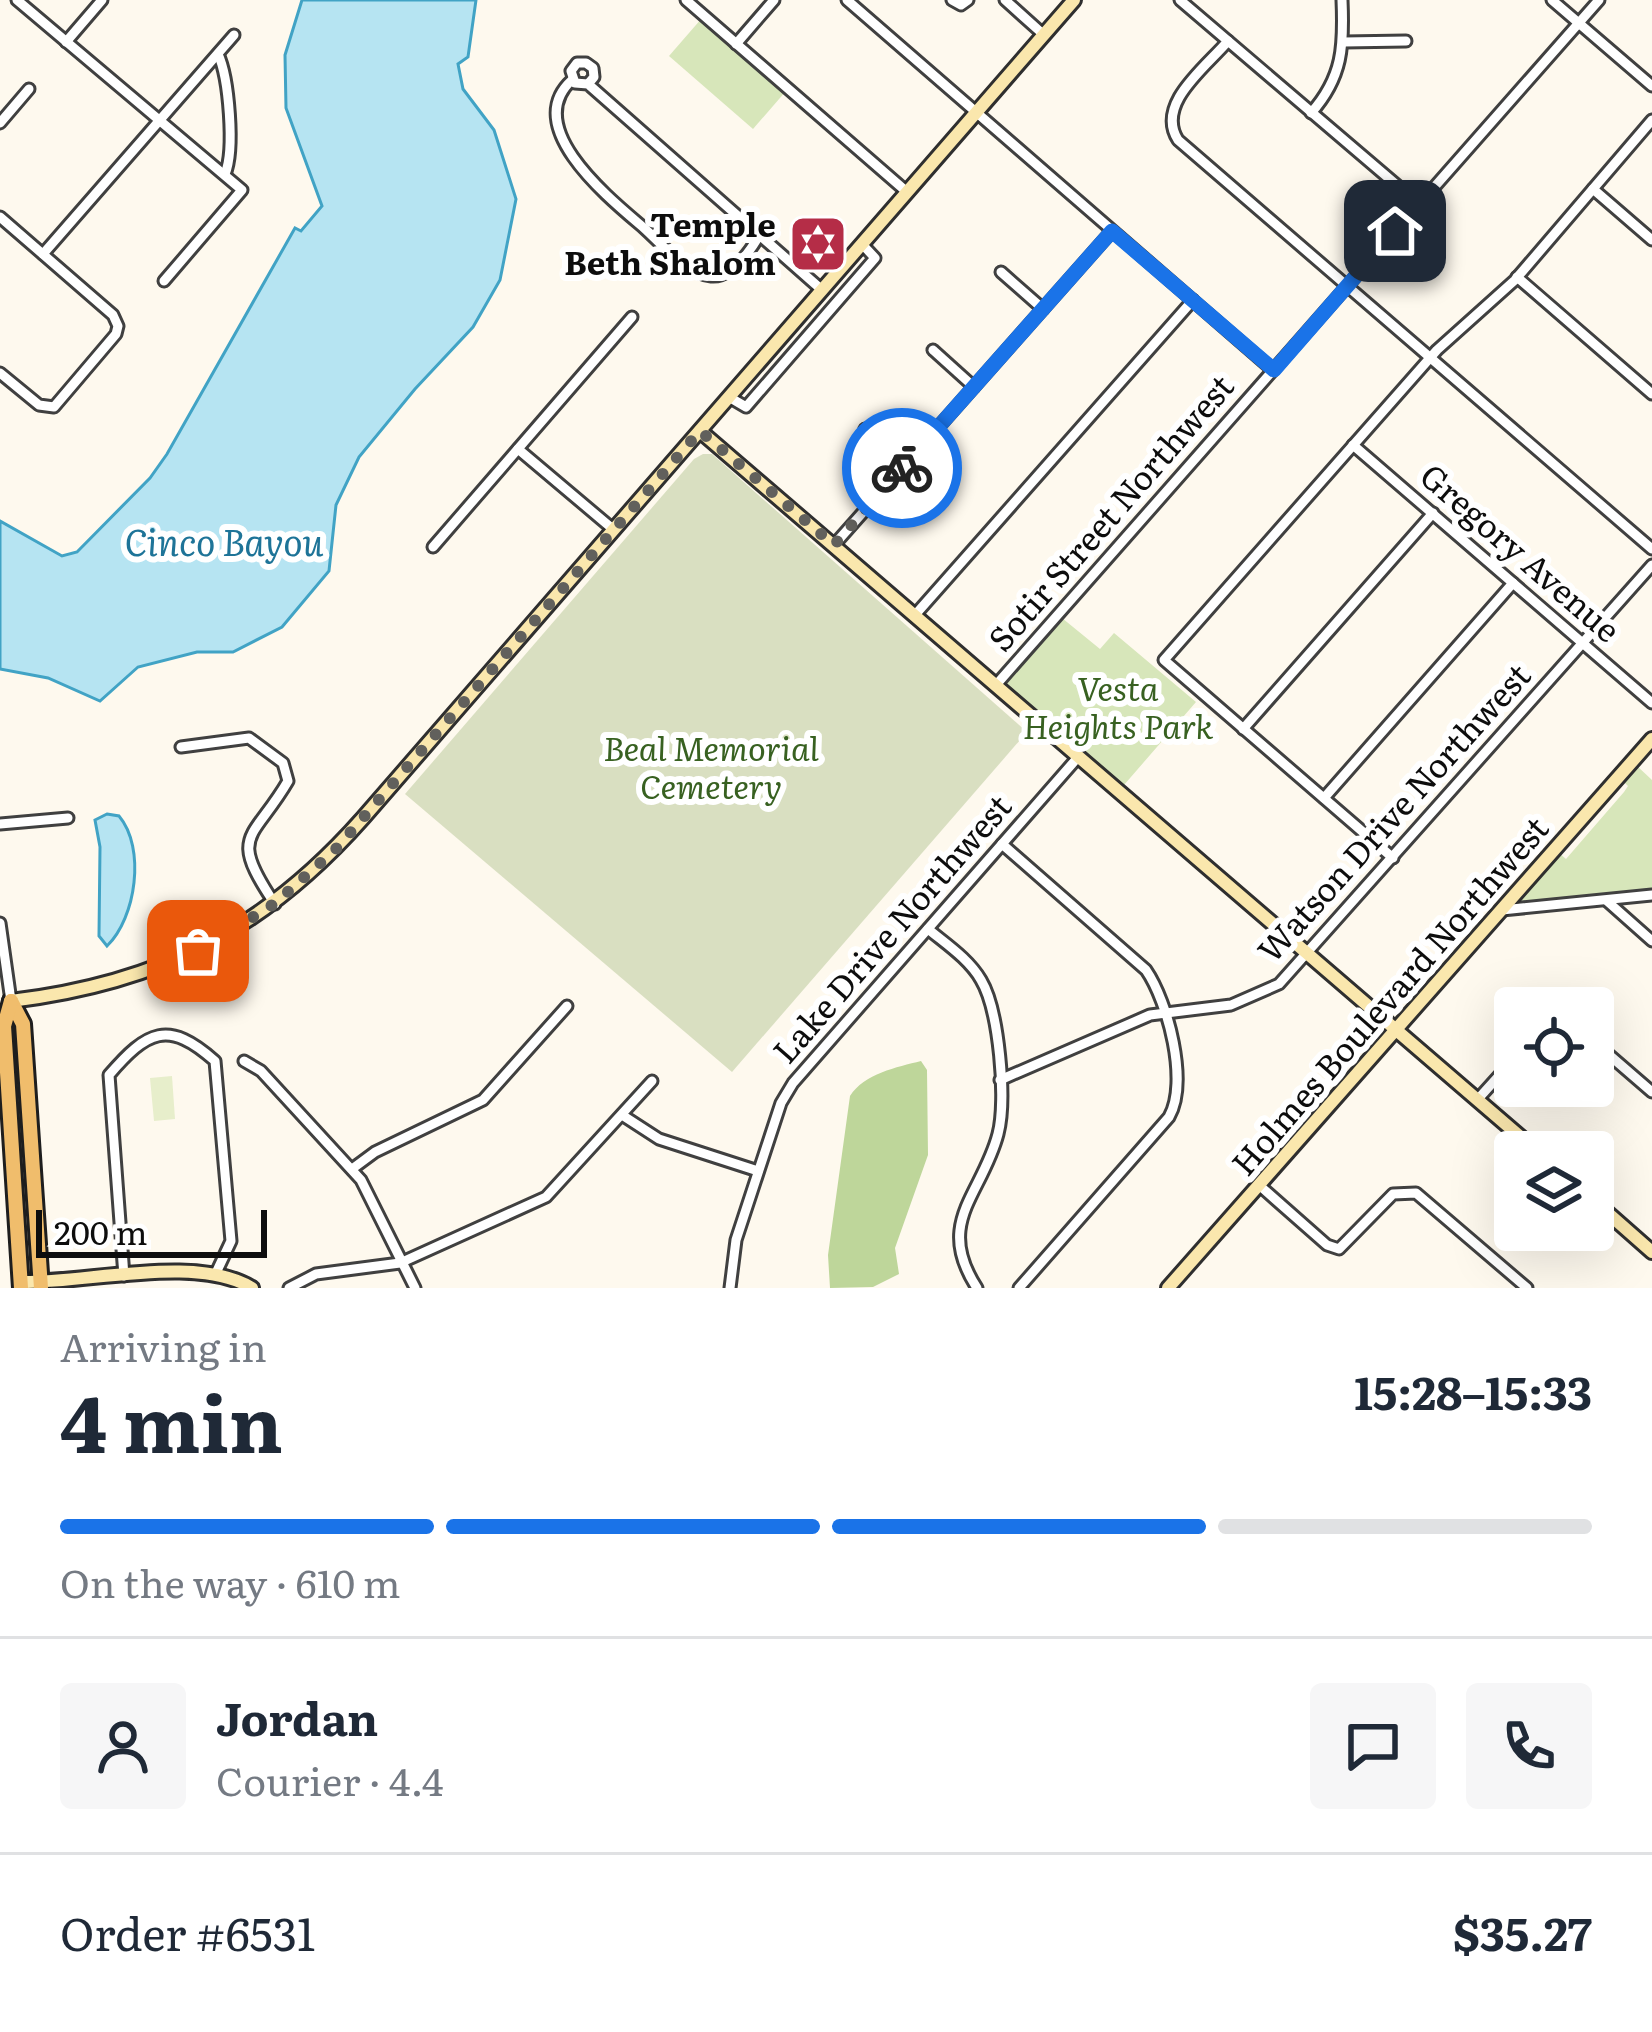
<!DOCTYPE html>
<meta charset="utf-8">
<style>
:root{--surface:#fff;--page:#f6f6f7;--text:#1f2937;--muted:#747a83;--line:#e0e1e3;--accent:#1a73e8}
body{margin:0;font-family:Literata,serif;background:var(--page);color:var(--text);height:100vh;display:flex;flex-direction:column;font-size:45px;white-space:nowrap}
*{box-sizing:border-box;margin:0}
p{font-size:39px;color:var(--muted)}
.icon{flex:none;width:66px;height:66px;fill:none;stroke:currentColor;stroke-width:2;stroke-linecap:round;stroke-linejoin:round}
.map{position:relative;height:1288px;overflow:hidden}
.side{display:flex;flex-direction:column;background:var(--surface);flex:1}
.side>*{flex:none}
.tools{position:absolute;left:1494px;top:987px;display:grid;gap:24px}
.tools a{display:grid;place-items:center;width:120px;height:120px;border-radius:12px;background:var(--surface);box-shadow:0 12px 48px #0002;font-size:60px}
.scale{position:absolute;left:36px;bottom:30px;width:231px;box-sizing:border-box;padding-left:12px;border:6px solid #0d0d0d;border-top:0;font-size:33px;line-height:42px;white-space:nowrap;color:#0d0d0d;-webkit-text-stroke:9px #fff;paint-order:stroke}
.pin{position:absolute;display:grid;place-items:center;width:102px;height:102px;color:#fff;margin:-51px;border-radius:24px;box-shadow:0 6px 18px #0006}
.courier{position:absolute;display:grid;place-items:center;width:120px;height:120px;margin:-60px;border:9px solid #1a73e8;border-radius:50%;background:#fff;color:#222;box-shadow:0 3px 15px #0007}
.headline em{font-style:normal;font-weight:700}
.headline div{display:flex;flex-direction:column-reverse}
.headline{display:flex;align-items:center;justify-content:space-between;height:204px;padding:0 60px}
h1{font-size:78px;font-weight:700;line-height:90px}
.bar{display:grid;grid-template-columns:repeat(4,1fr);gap:18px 12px;align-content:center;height:144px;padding:0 60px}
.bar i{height:15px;border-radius:9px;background:var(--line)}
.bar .selected{background:var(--accent)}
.bar p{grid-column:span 4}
.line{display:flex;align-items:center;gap:30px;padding:0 60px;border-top:3px solid var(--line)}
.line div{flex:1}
.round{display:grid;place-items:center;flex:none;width:126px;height:126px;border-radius:12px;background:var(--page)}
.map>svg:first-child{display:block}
</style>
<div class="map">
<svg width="1652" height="1288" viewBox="0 0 1652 1288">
<rect width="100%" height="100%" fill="#fef9ee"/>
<!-- green -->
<g fill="#d7e6ba">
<path d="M702,18L786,91L753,129L669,56Z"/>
<path d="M1062,618L1100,649L1114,633L1196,702L1124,785L1004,685Z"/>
<path d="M1636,765L1652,780V889L1513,904L1559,853L1566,859L1624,792L1628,786L1622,780Z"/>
</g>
<!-- forest -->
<path fill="#bed69a" d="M921,1061L927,1070L928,1155L895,1248L899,1274L873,1287L830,1288L828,1255L850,1096C864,1074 897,1067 921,1061Z"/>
<!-- cemetery -->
<path fill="#d9dfc1" d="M703,454H712L1027,732L732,1072L405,794L694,459Z"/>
<!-- pitch -->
<path fill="#e7eecb" d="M172,1076L175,1119L154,1121L150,1078Z"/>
<!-- water -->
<g fill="#b6e4f2" stroke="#41a3c5" stroke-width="3">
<path d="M302,0H476L468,57L458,64L463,89L494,130L516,199L500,280L473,327L415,389L359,457L336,505L329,571L282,627L233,652H197L138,667L100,701L48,678L0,669V521L62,556L77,552L150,478L167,454L295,228L301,231L322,206L286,108L285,55Z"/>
<path d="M107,814L119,816C146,848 136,918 107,946L99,936L100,847L95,820Z"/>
</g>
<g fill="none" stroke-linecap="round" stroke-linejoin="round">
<defs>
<g id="street">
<path d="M17,0L242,190L164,281"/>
<path d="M686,0L907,192"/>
<path d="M847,0L1273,370"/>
<path d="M952,0L961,5L968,0"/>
<path d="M1005,0L1044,35"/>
<path d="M1180,0L1419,204"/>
<path d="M1552,0L1652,86"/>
<path d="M1228,41C1206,67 1155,104 1178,140L1652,549"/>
<path d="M66,42L102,0"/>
<path d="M1344,42L1406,41"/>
<path d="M736,44L774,0"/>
<path d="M218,54C229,78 235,150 225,174"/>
<path d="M572,80C520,127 610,199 644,228C662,244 686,274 711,276C732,278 750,251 759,236"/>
<path d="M588,84L594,77L593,68L586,63H577L571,71L575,83L588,84L822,290"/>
<path d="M1311,113C1343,77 1344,46 1342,0"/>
<path d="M0,123L29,89"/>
<path d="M1593,189L1652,240"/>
<path d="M0,217L113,315L118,326L116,334L54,407L39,405L0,373"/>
<path d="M43,254L234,35"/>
<path d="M1001,272L1043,309"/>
<path d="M1517,277L1652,394"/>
<path d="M933,350L974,387"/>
<path d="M729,397L746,407L875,258L862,244"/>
<path d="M865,429L905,465"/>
<path d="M1353,445L1652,703"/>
<path d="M518,449L614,530"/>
<path d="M834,545L1112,231"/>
<path d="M433,547L632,317"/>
<path d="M915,615L1193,300"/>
<path d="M996,685L1599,0"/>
<path d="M1243,729L1433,513"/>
<path d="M181,747L249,738L283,763L288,781C253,841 227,833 275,904"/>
<path d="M1324,798L1513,583"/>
<path d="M0,824L68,818"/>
<path d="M1002,844L1146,970C1168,1002 1189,1082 1169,1117L1019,1288"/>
<path d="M1393,858L1164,660L1437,350L1515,280L1652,120"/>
<path d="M1607,901L1652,941"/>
<path d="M1502,910L1652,895"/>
<path d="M0,923L11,1001"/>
<path d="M928,929C946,944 969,959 981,980C999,1010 1007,1100 998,1134C982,1195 934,1222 977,1288"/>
<path d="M1593,1041L1652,1092"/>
<path d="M244,1061L261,1071L361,1180L415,1288"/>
<path d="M1000,1080L1150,1015L1231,1005L1279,984L1652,565"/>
<path d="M1478,1099L1515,1058"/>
<path d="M622,1115L659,1139L758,1171"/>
<path d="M352,1169L375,1152L483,1100L567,1006"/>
<path d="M1259,1185L1327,1245L1339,1249L1393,1194L1416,1193L1527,1288"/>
<path d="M124,1276L109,1075C147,1031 168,1019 215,1061L231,1241L216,1273"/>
<path d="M289,1288L316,1274L400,1263L546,1197L652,1081"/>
<path d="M730,1288L736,1240L781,1103L793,1083L1079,756"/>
</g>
<g id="secondary">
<path d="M700,431L1538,1152"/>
<path d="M11,1001C160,983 264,930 363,818L1074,0"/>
<path d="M1593,1200L1652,1252"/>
<path d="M22,1282C88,1283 197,1254 252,1288"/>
<path d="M1168,1288L1652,739"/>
</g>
<g id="primary">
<path d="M11,1001L23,1024L41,1288"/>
<path d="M11,1001L4,1026L21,1288"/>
</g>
</defs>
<!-- street casing -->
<use href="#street" stroke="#404040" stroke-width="15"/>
<!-- secondary casing -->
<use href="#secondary" stroke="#2f2f2f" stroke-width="18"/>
<!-- primary casing -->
<use href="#primary" stroke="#1e1e1e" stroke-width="20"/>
<!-- street -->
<use href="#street" stroke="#fff" stroke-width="9"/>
<!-- secondary -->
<use href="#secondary" stroke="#fae7ad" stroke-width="12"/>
<!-- primary -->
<use href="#primary" stroke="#f0bd6c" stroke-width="14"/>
</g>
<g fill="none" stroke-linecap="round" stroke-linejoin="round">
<!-- done -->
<path stroke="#61605c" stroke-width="12" stroke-dasharray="0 21.6" d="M198,951L274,904L335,850L700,431L834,545L902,468"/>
<!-- route -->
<path stroke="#1a73e8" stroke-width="15" d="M902,468L1112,231L1274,370L1395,231"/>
</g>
<!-- icons -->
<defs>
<symbol id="synagogue-square" viewBox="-11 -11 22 22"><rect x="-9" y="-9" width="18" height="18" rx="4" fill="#b52d47" stroke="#fff"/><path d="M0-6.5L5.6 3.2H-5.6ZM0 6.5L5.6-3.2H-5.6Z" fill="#fff"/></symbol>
</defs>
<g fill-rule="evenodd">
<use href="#synagogue-square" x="785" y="211" width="66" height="66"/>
</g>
<g text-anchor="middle" stroke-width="12" stroke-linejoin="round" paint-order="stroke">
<!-- poi labels -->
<g font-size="33" font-weight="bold" fill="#0d0d0d" stroke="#fff" text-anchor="end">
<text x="776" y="237">Temple<tspan x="776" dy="38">Beth Shalom</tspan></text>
</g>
<!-- street labels -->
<g font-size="33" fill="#0d0d0d" stroke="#fff">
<text transform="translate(1111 513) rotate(-49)" y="12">Sotir Street Northwest</text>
<text transform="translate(1520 553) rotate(41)" y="12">Gregory Avenue</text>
<text transform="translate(1394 813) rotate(-48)" y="12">Watson Drive Northwest</text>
<text transform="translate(892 929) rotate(-49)" y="12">Lake Drive Northwest</text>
<text transform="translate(1390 996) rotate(-49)" y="12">Holmes Boulevard Northwest</text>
</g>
<!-- park labels -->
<g font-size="33" font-style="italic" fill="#386121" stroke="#fff">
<text x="1118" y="701">Vesta<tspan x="1118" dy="38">Heights Park</tspan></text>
<text x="711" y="761">Beal Memorial<tspan x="711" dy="38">Cemetery</tspan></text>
</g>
<!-- water labels -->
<g font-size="36" font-style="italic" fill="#1e7498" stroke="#fff">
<text x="224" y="556">Cinco Bayou</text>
</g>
</g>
</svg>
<div class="tools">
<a><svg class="icon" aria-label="locate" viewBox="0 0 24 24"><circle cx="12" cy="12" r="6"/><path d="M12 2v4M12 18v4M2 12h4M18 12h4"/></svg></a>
<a><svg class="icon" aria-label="layers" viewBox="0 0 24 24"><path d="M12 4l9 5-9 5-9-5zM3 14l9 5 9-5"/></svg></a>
</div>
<div class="scale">200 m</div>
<div class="pin" style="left:198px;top:951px;background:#ea580c"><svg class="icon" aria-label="bag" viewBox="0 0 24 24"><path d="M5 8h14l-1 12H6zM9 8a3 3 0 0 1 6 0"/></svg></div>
<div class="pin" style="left:1395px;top:231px;background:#1f2937"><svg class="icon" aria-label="home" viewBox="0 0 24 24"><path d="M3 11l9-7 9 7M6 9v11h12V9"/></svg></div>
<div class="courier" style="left:902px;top:468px"><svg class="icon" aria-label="bike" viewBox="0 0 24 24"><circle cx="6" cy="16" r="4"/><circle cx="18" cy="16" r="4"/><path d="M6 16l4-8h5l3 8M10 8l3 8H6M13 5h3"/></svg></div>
</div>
<section class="side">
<div class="headline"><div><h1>4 min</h1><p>Arriving in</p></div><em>15:28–15:33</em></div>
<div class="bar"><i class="selected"></i><i class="selected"></i><i class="selected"></i><i></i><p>On the way · 610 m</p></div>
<div class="line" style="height:216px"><a class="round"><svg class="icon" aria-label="person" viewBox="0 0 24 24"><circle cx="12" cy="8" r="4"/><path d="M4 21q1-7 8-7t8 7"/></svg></a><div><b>Jordan</b><p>Courier · 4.4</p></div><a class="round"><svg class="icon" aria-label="chat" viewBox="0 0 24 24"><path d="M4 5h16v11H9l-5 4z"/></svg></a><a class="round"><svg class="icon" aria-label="phone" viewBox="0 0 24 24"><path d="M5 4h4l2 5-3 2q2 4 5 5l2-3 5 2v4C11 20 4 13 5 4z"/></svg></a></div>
<div class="line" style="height:156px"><div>Order #6531</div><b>$35.27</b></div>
</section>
